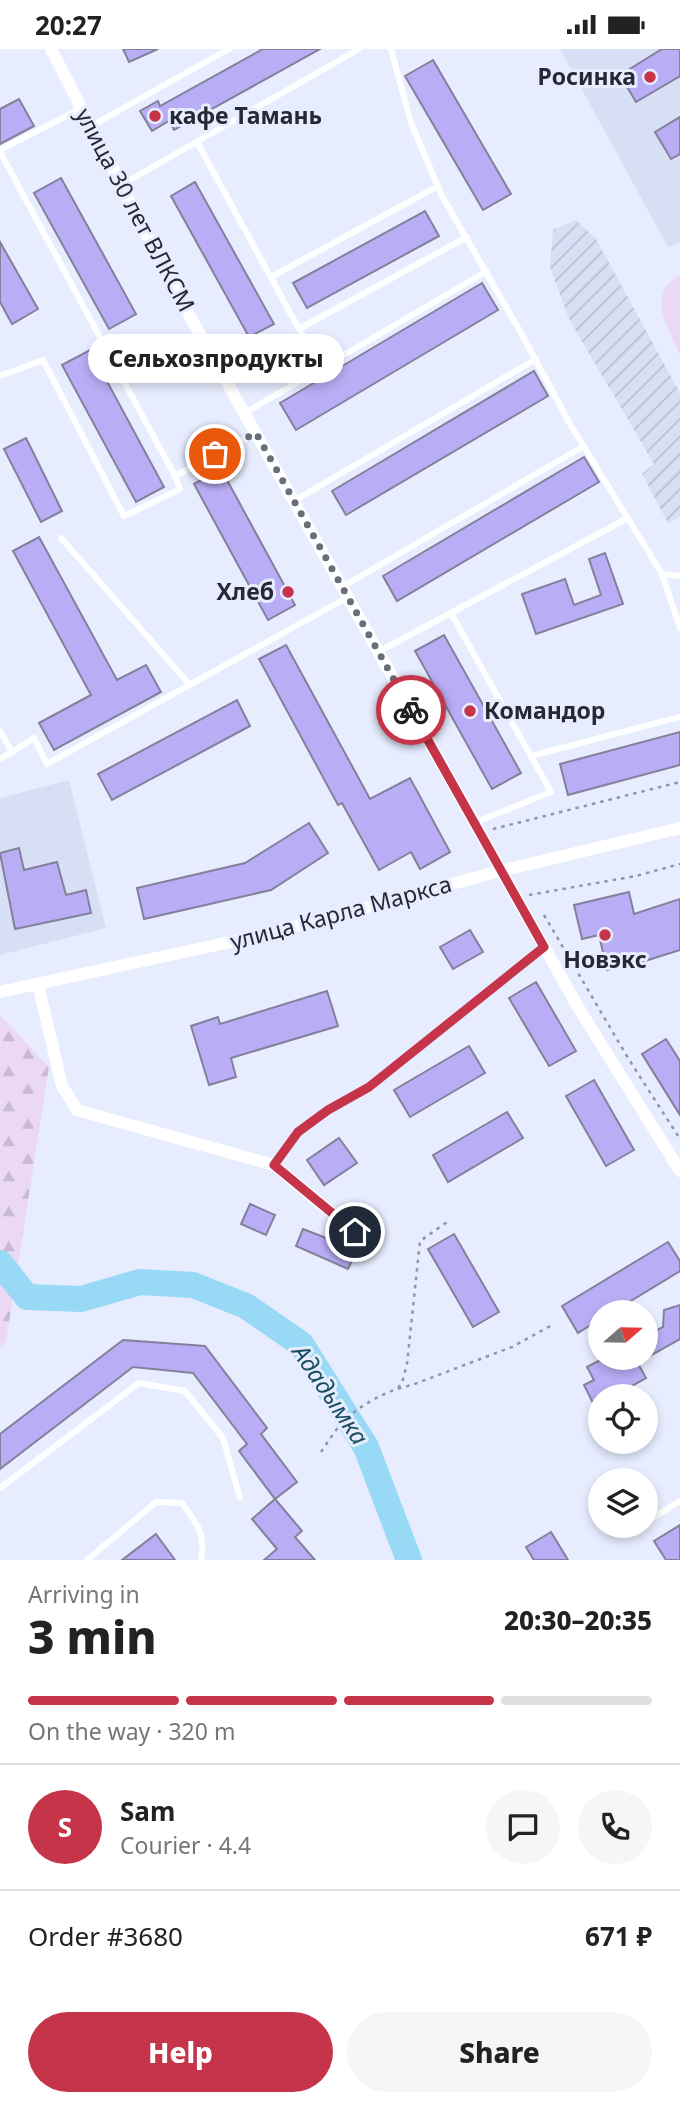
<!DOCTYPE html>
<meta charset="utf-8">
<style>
:root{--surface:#fff;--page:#f6f6f6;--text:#222;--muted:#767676;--line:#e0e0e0;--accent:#c53448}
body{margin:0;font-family:"Noto Sans",sans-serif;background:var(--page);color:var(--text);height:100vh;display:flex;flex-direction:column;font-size:26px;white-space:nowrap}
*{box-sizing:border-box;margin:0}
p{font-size:23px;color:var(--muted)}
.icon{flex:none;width:38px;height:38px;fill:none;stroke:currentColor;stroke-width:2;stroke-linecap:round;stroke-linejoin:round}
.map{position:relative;height:1511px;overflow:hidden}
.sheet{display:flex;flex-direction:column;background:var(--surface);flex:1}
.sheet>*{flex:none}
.needle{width:46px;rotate:70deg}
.controls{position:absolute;left:588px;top:1251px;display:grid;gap:14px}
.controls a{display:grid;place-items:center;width:70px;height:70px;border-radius:50%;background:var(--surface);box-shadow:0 4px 10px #0003;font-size:35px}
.pin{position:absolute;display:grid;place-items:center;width:60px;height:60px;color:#fff;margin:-30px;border:4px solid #fff;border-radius:50%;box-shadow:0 2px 7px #0007}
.courier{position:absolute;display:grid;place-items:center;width:70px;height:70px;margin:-35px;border:5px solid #c53448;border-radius:50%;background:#fff;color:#222;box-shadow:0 2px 9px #0007}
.bubble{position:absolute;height:49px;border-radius:24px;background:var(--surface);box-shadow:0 4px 10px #0003;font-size:23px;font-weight:800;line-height:49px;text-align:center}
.headline em{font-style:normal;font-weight:800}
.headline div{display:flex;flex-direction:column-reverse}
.headline{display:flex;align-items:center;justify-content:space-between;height:119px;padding:0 28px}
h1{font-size:46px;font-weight:800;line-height:52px}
.bar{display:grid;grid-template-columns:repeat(4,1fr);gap:10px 7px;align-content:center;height:84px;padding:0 28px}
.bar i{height:9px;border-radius:5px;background:var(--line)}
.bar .active{background:var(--accent)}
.bar p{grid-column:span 4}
.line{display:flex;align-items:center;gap:18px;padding:0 28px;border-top:2px solid var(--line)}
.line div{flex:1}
.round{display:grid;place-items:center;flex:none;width:74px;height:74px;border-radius:37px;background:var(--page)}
.cta{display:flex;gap:14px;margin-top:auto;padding:14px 28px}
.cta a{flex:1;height:80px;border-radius:42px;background:var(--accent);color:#fff;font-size:28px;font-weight:800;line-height:80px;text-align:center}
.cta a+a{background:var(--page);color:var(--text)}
.status{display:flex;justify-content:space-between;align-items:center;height:49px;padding:0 35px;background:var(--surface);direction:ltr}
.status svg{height:19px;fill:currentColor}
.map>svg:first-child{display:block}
</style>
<div class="status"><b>20:27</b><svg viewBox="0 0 49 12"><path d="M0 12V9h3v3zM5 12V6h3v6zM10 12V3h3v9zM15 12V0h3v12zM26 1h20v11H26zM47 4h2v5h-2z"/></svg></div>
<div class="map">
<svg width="680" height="1511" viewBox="0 0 680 1511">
<defs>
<pattern id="industrial-furrows" width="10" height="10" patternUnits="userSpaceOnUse" patternTransform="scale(1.75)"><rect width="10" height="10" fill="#d7dff4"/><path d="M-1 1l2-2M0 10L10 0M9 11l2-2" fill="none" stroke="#b8bfd2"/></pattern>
<pattern id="forest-firs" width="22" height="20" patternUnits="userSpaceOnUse" patternTransform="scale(1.75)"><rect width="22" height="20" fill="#ead8f5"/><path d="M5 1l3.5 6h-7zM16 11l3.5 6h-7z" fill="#c9b9d3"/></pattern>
</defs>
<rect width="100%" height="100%" fill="#e7edff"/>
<!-- built -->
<g fill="#d7dff4">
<path d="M560,0H680V193L668,198Z"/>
<path d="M69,731L106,879L0,906V749Z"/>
</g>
<!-- industrial -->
<path fill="url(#industrial-furrows)" d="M576,171L596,190L680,344V468L668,474L642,425L654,415L569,270L550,218L553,181Z"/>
<!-- forest -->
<path fill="url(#forest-firs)" d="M0,966L49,1018L6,1293L0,1298Z"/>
<!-- pitch -->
<path fill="#ead8f5" d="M680,226V306C669,279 645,245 680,226Z"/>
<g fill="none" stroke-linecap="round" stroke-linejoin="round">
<!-- river -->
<path stroke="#98d9f5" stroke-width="26" d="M0,1214L27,1248L81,1250L140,1233L193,1236L246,1257L301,1295L366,1398L409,1511"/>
</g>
<!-- building -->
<g fill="#b9adf5" stroke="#84809b" stroke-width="2">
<path d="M123,0H158L129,13Z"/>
<path d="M263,0H320L174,81L169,72L152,82L140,62L158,52L160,57Z"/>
<path d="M662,0H680V27L636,53L620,26Z"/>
<path d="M433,11L511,145L483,161L405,27Z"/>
<path d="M19,50L34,77L0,95V60Z"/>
<path d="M680,68V105L671,110L655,83Z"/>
<path d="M61,129L136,265L109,280L34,144Z"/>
<path d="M195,133L274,275L249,288L171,147Z"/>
<path d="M425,162L439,187L307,259L293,234Z"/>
<path d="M0,193L38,260L12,275L0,253Z"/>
<path d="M482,234L498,261L296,381L280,354Z"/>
<path d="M90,301L164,438L136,453L62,316Z"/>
<path d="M534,322L548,347L346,466L332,442Z"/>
<path d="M26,389L62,462L41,473L4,400Z"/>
<path d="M584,408L599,433L397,552L383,527Z"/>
<path d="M221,420L295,556L268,571L194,435Z"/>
<path d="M39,488L117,631L146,616L161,643L54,701L39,674L91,646L13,502Z"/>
<path d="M605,504L623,555L536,585L522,545L565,530L574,556L601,546L589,510Z"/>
<path d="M444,586L521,724L492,740L415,602Z"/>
<path d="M286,596L370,750L410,729L450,803L420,820L411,803L379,821L342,754L338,756L259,610Z"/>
<path d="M237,651L250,677L112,751L98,725Z"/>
<path d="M680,683V716L568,746L560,715Z"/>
<path d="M309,774L328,804L271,841L144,870L137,839L245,814Z"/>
<path d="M19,799L24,821L57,813L66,846L86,841L91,864L15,880L0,804Z"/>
<path d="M629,843L634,865L680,850V901L645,912L607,921L599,886L582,890L574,856Z"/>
<path d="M470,881L483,903L453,920L440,898Z"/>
<path d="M536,933L576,1002L549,1017L509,949Z"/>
<path d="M327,942L338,977L231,1009L236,1028L209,1036L191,977L218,968L220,975Z"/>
<path d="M666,990L680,1012V1066L642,1005Z"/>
<path d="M469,997L485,1024L410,1068L394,1041Z"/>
<path d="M594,1031L634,1101L606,1117L566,1047Z"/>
<path d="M507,1063L523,1089L448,1133L433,1106Z"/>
<path d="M339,1089L357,1114L324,1136L307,1111Z"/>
<path d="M250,1155L275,1166L266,1186L241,1175Z"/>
<path d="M303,1180L357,1201L348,1220L296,1197Z"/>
<path d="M454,1185L499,1263L473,1278L428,1200Z"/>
<path d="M668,1193L680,1212V1222L611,1264H600V1270L578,1284L562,1257Z"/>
<path d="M680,1256V1290L646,1309V1287L663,1278L664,1261Z"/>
<path d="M123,1291L205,1297L267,1379L261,1385L297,1433L275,1450L239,1402L247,1395L193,1324L133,1318L0,1420V1385Z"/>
<path d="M604,1309H635L646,1329L612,1348H600V1368L584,1336L594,1331L587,1318Z"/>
<path d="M275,1450L302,1482L295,1488L315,1511H264L277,1500L252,1470Z"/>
<path d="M680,1476V1511H666L654,1492Z"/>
<path d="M551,1483L568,1511H534L526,1498Z"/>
<path d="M156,1485L175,1511H122Z"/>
</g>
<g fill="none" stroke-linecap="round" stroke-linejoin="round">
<!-- path -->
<g stroke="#9196a5" stroke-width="2.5" stroke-dasharray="3.5 5" stroke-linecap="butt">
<path d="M493,780L680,733"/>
<path d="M529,846L636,827L680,815"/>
<path d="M544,866L628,1009L680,1090"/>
<path d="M398,1339L402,1334L407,1315L420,1192L450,1171"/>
<path d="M321,1403C327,1394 333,1385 340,1376C357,1357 387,1341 412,1336L512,1298L552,1276"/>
</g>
<!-- lane -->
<g stroke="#fff" stroke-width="6">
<path d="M391,0L411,74L442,147L521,284L570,375L662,525L680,579"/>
<path d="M91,77L229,0"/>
<path d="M197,93L305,291L227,333"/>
<path d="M0,101L82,59"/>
<path d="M0,103L175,427"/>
<path d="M121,136L359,0"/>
<path d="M271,228L438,137"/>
<path d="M299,280L467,188"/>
<path d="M0,327L43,311L124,467L180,440L175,427L256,384"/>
<path d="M245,364L487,222"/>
<path d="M294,452L536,310"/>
<path d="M61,489L190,636"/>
<path d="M662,525L680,527"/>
<path d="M342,538L584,397"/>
<path d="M451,564L551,743L474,774"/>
<path d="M378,603L628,469"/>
<path d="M0,682L12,703L0,710"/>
<path d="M12,703L34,689L47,715L348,548"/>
<path d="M531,707L680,668"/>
<path d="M275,1115L298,1083L328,1061L369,1038L544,898"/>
<path d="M0,1439L139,1334L185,1342L223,1389L240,1449"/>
<path d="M646,1473L680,1452"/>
<path d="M87,1511L156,1453L182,1454C197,1475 206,1484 201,1511"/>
</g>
<!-- street -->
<g stroke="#fff" stroke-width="12">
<path d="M51,0L174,239L578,958L680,1122"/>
<path d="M38,935L62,1037L77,1061L274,1116L355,1183"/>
<path d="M0,943L271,884L500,822L680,779"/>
</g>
</g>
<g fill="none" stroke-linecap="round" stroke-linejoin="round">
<!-- done -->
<path stroke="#696e7b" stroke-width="7" stroke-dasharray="0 12.6" d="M215,405L256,384L411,661"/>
<!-- route -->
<path stroke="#c53448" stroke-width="9" d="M355,1183L274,1116L298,1083L328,1061L369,1038L544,898L411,661"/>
</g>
<!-- markers -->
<g fill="#c53448" stroke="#e7edff" stroke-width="2.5">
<circle cx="650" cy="28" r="7"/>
<circle cx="155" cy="67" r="7"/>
<circle cx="288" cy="543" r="7"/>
<circle cx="470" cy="662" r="7"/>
<circle cx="605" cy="886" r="7"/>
</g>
<g text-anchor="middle" stroke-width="6" stroke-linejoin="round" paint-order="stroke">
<!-- poi labels -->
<g font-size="23" font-weight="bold" fill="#252934" stroke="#e7edff" text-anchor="end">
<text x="636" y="36">Росинка</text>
<text x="169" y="75" text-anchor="start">кафе Тамань</text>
<text x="274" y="551">Хлеб</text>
<text x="484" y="670" text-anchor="start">Командор</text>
<text x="605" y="919" text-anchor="middle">Новэкс</text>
</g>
<!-- street labels -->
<g font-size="23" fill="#252934" stroke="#e7edff">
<text transform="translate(135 161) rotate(62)" y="8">улица 30 лет ВЛКСМ</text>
<text transform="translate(341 864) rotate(-15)" y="8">улица Карла Маркса</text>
</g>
<!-- water labels -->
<g font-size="24" font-style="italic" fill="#1a4e61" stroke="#e7edff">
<text transform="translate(330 1346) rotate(56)" y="8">Ададымка</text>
</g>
</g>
</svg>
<div class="controls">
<a><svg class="needle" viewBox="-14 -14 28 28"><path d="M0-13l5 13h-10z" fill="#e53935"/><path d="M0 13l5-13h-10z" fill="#767676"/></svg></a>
<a><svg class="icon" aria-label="locate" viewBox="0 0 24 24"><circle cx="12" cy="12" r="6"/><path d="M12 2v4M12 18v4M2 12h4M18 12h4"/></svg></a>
<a><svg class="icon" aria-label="layers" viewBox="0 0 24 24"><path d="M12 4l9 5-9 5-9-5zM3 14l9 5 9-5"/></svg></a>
</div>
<div class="pin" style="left:215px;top:405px;background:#ea580c"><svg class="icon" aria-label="bag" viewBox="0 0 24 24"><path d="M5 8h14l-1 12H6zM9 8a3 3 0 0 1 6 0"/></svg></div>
<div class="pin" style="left:355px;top:1183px;background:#1f2937"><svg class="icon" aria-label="home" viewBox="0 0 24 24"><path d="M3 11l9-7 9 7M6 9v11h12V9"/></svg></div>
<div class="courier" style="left:411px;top:661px"><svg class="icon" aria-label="bike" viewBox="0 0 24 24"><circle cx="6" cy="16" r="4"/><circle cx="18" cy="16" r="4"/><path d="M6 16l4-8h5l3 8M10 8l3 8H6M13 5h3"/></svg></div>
<div class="bubble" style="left:88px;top:285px;width:256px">Сельхозпродукты</div>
</div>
<section class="sheet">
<div class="headline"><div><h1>3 min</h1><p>Arriving in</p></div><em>20:30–20:35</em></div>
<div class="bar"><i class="active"></i><i class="active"></i><i class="active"></i><i></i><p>On the way · 320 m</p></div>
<div class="line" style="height:126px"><b class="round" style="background:var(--accent);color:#fff">S</b><div><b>Sam</b><p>Courier · 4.4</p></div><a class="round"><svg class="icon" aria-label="chat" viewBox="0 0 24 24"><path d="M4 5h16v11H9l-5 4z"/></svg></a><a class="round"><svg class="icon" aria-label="phone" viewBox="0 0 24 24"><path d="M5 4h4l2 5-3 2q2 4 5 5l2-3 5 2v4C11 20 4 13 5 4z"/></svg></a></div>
<div class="line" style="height:91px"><div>Order #3680</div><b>671 ₽</b></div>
<div class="cta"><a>Help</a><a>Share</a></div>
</section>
